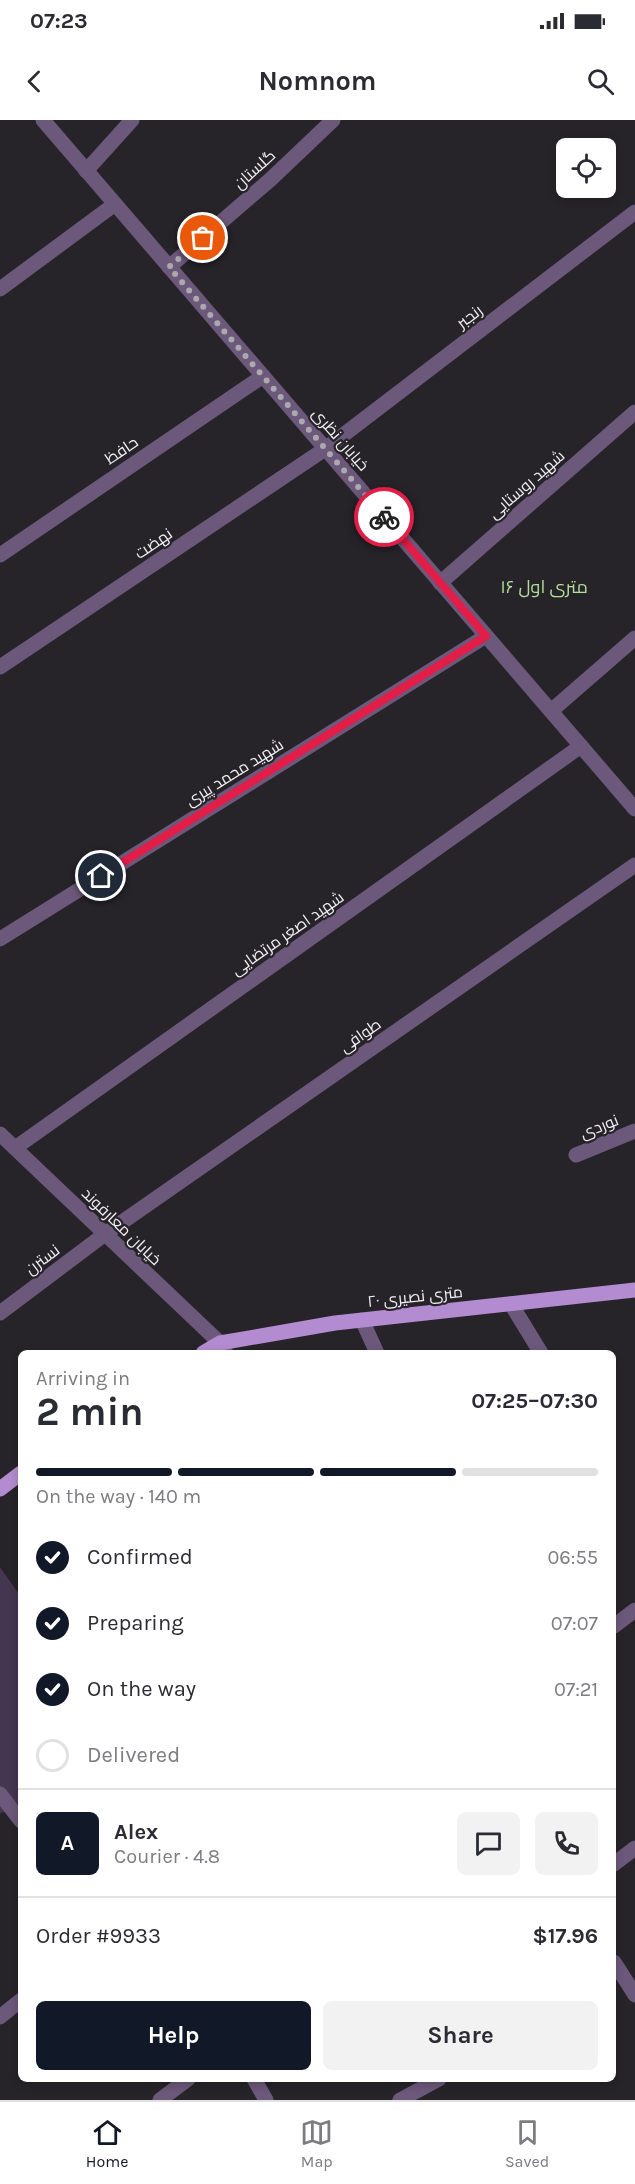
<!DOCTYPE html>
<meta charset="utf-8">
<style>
:root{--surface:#fff;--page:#f2f2f3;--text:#2b2b33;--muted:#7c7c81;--line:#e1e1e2;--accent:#111827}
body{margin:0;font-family:Karla,Cairo,sans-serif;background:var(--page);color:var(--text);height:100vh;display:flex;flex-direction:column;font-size:22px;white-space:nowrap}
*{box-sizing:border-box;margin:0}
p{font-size:20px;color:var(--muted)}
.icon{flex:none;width:33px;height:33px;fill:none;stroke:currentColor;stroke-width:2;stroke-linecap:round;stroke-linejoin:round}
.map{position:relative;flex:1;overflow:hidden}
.drawer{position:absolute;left:18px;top:1230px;width:598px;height:732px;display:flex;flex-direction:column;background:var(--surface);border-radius:9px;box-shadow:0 3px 9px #0003}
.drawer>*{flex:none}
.controls{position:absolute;left:556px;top:18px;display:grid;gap:12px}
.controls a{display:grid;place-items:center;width:60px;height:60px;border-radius:9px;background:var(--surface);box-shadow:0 3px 9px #0003;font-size:30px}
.pin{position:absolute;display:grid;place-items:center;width:51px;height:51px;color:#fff;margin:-26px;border:3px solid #fff;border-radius:50%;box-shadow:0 2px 6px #0007}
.courier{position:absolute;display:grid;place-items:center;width:60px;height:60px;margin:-30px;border:4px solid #e11d48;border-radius:50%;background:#fff;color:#222;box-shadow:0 2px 8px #0007}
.head em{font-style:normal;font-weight:700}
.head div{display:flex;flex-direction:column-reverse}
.head{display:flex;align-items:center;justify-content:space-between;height:102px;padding:0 18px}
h1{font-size:39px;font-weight:700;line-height:45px}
.bar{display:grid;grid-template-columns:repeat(4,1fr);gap:9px 6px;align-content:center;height:72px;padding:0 18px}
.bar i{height:8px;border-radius:4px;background:var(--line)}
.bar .active{background:var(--accent)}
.bar p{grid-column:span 4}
.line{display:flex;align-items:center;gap:15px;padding:0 18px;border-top:2px solid var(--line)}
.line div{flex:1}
.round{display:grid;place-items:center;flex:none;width:63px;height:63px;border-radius:9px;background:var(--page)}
ol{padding:0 18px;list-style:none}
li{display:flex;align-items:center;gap:18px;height:66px}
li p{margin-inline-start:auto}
li .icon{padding:6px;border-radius:50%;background:var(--accent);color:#fff;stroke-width:4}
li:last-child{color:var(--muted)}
li i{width:33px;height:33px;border:3px solid var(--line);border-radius:50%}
.cta{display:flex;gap:12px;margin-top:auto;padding:12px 18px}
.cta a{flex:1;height:69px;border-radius:9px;background:var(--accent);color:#fff;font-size:24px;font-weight:700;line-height:69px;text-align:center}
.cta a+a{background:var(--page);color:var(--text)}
.status{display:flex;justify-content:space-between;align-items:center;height:42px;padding:0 30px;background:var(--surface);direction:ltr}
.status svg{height:16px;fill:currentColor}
header{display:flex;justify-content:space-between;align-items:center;height:78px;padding:0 18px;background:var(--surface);font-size:27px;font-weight:700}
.tabs{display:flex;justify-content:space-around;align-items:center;height:84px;border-top:2px solid var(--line);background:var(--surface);font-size:16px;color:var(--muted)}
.tabs a{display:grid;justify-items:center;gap:3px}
.tabs .active{color:var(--accent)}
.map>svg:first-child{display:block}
</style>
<div class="status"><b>07:23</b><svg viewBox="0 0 49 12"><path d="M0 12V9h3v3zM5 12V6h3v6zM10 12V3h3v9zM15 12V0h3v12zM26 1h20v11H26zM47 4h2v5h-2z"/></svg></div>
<header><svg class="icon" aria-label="back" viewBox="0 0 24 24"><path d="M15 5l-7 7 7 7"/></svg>Nomnom<svg class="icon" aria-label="search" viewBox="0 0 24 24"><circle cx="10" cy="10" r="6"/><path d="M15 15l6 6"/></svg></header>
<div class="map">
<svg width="635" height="1980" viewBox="0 0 635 1980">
<rect width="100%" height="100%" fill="#262329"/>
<!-- green -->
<path fill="#443550" d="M0,1447L21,1477V1681L0,1694Z"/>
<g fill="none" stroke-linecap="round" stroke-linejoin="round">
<!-- minor -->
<g stroke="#6c587a" stroke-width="15">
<path d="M43,0L635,689"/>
<path d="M86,51L132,0"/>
<path d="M169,147L271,59L333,0"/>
<path d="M0,169L115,84"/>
<path d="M0,435L263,256"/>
<path d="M440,463L635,292"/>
<path d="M0,547L325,329L635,92"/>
<path d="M551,591L635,518"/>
<path d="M0,819L486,516"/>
<path d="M0,1014L220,1223L226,1233"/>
<path d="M15,1028L581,626"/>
<path d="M576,1035L635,1011"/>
<path d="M511,1184L541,1233"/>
<path d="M0,1193L105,1114L635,745"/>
<path d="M362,1200L377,1233"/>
<path d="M614,1506L635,1490"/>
<path d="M0,1674L21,1701"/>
<path d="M614,1744L635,1728"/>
<path d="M614,1842L635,1875"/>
<path d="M0,1897L21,1880"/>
<path d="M254,1959L266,1980"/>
<path d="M160,1980L188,1959"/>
<path d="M400,1980L439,1959"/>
</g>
<!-- major -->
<g stroke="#b38bd0" stroke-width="15">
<path d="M203,1233L220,1223L335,1203L635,1170"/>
<path d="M0,1369L21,1353"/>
</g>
</g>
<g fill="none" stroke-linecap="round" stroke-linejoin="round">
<!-- done -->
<path stroke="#aba9ae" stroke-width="6" stroke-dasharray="0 10.8" d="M203,118L169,147L384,397"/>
<!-- route -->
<path stroke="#e11d48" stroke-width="8" d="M101,756L486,516L384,397"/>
</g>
<g text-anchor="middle" stroke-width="4.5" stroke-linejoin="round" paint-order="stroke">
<!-- street labels -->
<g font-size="16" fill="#f3f1f5" stroke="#262329">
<text transform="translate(254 49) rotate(-42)" y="6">گلستان</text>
<text transform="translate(469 196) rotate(-37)" y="6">رنجبر</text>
<text transform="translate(341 319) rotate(49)" y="6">خیابان نظری</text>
<text transform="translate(121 330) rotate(-34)" y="6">حافظ</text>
<text transform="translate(526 364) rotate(-41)" y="6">شهید روستایی</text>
<text transform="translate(153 423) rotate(-34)" y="6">نهضت</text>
<text transform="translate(234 652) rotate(-32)" y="6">شهید محمد پیری</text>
<text transform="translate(287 813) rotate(-35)" y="6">شهید اصغر مرتضایی</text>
<text transform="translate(360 915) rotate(-35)" y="6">طوافی</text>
<text transform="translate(599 1006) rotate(-22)" y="6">نوردی</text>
<text transform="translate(122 1106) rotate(44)" y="6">خیابان معارفوند</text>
<text transform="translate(42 1139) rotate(-37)" y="6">نسترن</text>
<text transform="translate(415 1176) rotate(-6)" y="6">۲۰ متری نصیری</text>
</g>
<!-- neighbourhood labels -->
<g font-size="18" fill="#b4de9b" stroke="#262329">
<text x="544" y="473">۱۶ متری اول</text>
</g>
</g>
</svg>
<div class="controls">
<a><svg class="icon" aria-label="locate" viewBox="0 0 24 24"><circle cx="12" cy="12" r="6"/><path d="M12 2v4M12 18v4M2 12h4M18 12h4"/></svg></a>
</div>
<div class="pin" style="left:203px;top:118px;background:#ea580c"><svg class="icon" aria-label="bag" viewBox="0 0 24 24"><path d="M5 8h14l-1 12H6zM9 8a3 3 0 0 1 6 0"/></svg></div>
<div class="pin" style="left:101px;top:756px;background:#1f2937"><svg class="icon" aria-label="home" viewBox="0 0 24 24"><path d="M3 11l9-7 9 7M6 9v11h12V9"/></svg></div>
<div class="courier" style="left:384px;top:397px"><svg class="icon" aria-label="bike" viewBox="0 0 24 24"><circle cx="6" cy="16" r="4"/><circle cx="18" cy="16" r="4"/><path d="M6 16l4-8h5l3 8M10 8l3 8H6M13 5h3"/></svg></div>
<section class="drawer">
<div class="head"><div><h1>2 min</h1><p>Arriving in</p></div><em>07:25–07:30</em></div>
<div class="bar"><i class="active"></i><i class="active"></i><i class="active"></i><i></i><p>On the way · 140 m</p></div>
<ol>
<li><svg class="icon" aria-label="check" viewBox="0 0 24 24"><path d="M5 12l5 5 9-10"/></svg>Confirmed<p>06:55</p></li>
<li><svg class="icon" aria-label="check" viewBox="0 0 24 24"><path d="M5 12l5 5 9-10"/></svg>Preparing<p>07:07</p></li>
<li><svg class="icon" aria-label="check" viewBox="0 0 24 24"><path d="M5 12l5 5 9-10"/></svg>On the way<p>07:21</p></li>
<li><i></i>Delivered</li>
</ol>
<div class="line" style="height:108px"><b class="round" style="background:var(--accent);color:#fff">A</b><div><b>Alex</b><p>Courier · 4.8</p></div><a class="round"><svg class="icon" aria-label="chat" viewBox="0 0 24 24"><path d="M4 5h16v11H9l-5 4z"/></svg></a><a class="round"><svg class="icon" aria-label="phone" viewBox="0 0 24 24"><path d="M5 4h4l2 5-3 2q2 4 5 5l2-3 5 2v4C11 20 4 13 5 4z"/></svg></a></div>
<div class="line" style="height:78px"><div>Order #9933</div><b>$17.96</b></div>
<div class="cta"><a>Help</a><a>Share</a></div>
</section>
</div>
<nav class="tabs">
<a class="active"><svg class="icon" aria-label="home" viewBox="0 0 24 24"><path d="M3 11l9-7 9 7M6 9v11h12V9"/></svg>Home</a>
<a><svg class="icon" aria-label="map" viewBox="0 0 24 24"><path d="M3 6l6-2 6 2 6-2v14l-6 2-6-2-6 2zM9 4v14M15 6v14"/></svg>Map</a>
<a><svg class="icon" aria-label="saved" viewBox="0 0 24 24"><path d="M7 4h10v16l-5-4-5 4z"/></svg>Saved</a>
</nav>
